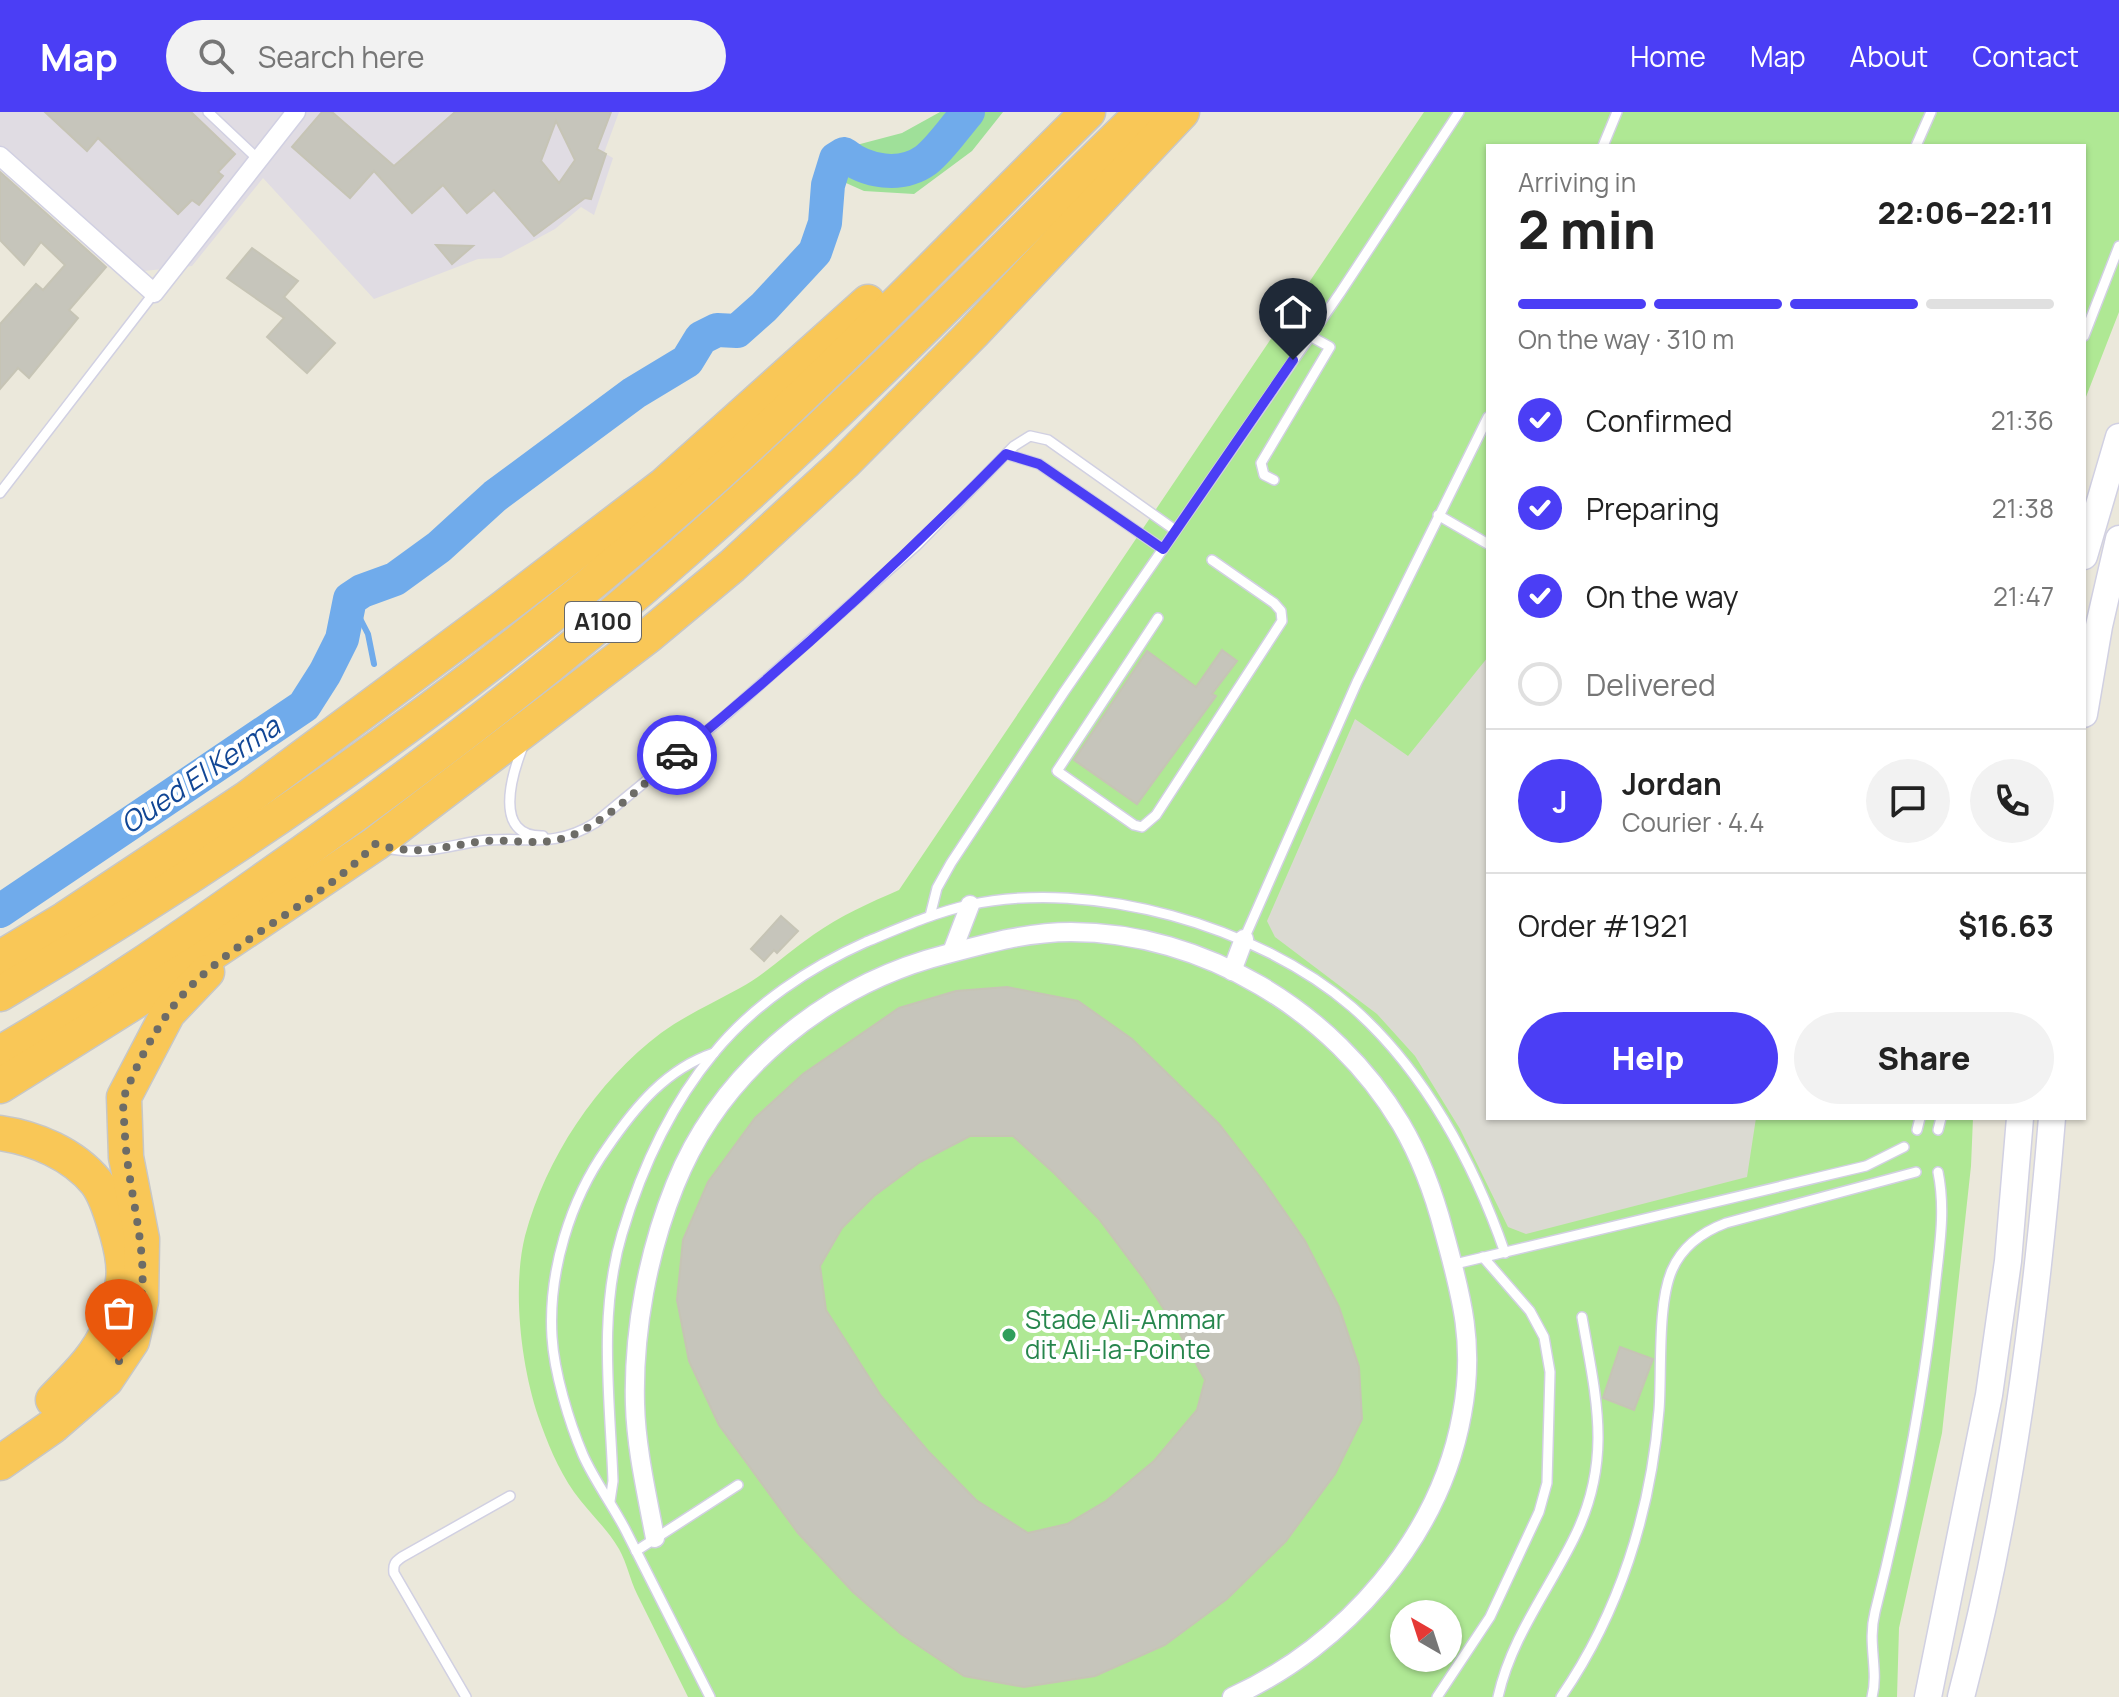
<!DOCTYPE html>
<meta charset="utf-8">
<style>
:root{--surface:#fff;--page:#f2f2f2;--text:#222;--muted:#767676;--line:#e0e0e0;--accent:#4b3ef5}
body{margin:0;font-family:Manrope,sans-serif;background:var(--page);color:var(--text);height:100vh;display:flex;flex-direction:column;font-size:30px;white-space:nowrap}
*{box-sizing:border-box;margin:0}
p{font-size:26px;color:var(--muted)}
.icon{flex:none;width:44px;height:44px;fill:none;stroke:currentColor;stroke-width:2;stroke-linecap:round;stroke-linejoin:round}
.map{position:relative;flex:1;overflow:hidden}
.panel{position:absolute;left:1486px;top:32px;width:600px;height:976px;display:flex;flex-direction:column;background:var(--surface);border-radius:0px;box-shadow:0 2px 6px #0004}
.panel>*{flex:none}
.needle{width:52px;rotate:321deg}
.fabs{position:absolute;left:1390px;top:1488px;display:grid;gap:16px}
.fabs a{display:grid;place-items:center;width:72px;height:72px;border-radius:50%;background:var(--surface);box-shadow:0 2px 6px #0004;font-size:40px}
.pin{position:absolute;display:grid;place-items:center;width:68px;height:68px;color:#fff;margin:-82px -34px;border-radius:50% 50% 50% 0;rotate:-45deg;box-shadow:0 0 8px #0007}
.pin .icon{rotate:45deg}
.courier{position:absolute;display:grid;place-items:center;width:80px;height:80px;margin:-40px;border:6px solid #4b3ef5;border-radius:50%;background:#fff;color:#222;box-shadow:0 2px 10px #0007}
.overview em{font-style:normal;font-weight:800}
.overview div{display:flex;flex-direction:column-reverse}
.overview{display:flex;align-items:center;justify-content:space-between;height:136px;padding:0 32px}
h1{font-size:52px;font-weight:800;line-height:60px}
.bar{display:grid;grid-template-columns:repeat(4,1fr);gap:12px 8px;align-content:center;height:96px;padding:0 32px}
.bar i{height:10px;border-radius:6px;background:var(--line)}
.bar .active{background:var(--accent)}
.bar p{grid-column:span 4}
.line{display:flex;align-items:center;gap:20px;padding:0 32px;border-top:2px solid var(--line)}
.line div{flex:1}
.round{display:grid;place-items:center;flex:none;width:84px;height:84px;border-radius:42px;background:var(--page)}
ol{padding:0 32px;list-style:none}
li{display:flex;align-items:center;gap:24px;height:88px}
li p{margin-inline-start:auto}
li .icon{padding:8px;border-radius:50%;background:var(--accent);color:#fff;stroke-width:4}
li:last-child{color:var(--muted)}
li i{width:44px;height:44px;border:4px solid var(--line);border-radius:50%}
.action{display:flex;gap:16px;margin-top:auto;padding:16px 32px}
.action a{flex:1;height:92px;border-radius:48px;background:var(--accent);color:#fff;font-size:32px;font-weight:800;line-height:92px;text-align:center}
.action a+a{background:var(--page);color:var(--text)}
header{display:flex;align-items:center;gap:48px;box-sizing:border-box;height:112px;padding:0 40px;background:var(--accent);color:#fff}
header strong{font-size:38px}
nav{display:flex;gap:44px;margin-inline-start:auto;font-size:28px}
.search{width:560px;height:72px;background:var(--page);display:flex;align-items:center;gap:20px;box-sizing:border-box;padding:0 28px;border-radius:44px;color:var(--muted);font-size:30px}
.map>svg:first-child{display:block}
</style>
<header>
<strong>Map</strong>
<div class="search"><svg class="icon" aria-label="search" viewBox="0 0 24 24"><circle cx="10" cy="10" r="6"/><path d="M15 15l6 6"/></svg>Search here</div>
<nav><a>Home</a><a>Map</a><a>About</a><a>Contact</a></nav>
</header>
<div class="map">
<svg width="2119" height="1585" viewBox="0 0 2119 1585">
<rect width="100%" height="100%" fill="#ebe8db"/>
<!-- industrial -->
<path fill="#e0dce3" d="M0,0H619L604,41L613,46L594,103L581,95L555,117L501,146L478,147L374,187L263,66L192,154L134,160L0,35Z"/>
<!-- green -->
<path fill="#9fe099" d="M940,0H1003L972,39L914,82L864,79L846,71L845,36L902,21Z"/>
<!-- pitch -->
<path fill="#afe894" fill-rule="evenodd" d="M1424,0H2119V200L2084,290V34H1488V1006H1973L1971,1054L1942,1321L1899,1516L1897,1585H688C671,1551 654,1516 637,1482C630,1468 627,1451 619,1437C607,1416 588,1400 574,1380C558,1357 547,1330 538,1304C521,1253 512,1176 525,1124C546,1046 596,970 661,921C686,903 713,891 740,876C766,862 788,840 813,823C840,804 869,791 899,778ZM1404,1502H1448V1546H1404Z"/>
<!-- plaza -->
<path fill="#dbdad2" d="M1488,545V1006H1756L1747,1065L1526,1122L1508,1115L1460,1017L1415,944L1377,902L1275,825L1267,809L1355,607L1408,644Z"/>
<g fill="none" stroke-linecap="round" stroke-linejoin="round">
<!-- stream -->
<path stroke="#70abeb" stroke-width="6" d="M350,487L368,522L374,552"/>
<!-- river -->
<path stroke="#70abeb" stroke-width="34" d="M0,799L304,594L325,561L342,527L350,487L362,479L395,467L439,435L495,384L634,281L687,249L701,226L717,218L737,219L764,195L815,140L825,111L828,73L836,47L844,42C866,60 901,66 926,48C941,36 955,15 968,0"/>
</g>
<!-- building -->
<g fill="#c6c5bb" stroke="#c6c4b5" stroke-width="2" fill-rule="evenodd">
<path d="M45,0H191L235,42L218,60L223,64L199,93L192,88L178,102L98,26L87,39Z"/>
<path d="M322,0H332L394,54L455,0H611L597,37L606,42L591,87L585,86L534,124L494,78L467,101L443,73L412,101L374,59L350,86L292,35ZM556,9L575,48L559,71L541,49Z"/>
<path d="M0,60L106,155L69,198L78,206L29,266L18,256L0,277V212L36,172L43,178L65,153L41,130L24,153L0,128Z"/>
<path d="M436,133L473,134L452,152Z"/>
<path d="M252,136L298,169L284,185L335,231L307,261L267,225L284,206L227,166Z"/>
<path d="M1222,538L1237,549L1212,582L1216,584L1137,692L1074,648L1147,539L1196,575Z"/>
<path d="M781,804L798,819L777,841L774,838L764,849L751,837Z"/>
<path d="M1007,875L1078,889L1132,927L1219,1012L1264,1070L1305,1129L1339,1195L1359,1255L1362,1307L1335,1362L1286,1429L1227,1487L1165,1533L1095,1564L1024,1575L964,1564L901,1522L853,1480L798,1421L719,1313L689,1249L677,1188L683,1128L708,1070L755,1006L803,962L899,896L956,879ZM970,1024H1013L1054,1061L1099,1107L1144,1167L1179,1220L1205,1268L1197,1298L1154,1349L1106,1389L1067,1412L1028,1421L976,1388L928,1339L881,1284L826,1198L820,1154L842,1116L874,1084L920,1050Z"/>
<path d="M1620,1235L1653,1247L1634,1298L1603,1286Z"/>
</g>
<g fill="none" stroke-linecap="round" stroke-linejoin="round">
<defs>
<g id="lane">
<path d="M208,0L260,49"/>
<path d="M1603,34L1617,0"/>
<path d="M1916,34L1931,0"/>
<path d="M2084,224L2119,134"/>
<path d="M1006,342L1039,352L1163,437"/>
<path d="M1274,368L1264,363L1261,351L1330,235L1310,224"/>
<path d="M0,381L154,181"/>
<path d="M1438,403L1488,432"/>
<path d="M1158,506L1057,659L1134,713L1142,715L1156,703L1282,509L1281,499L1274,491L1212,448"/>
<path d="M523,634C512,662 492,725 543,724"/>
<path d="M386,736C419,744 447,734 479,729C525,723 551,738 595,711L725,604L916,434L1014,334L1030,324L1048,328L1175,418"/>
<path d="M930,804L937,776L951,751L1064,580L1340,181L1459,0"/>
<path d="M1244,827L1357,570L1488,305"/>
<path d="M1917,1018L1920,1006"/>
<path d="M1938,1018L1941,1006"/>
<path d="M1455,1152L1866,1054L1904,1035"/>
<path d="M610,1389L613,1369C610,1287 598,1202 622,1122C641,1058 671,993 714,941C753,893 810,855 866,830C900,816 933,801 969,793C1092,766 1258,814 1352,895C1424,958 1474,1051 1505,1141"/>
<path d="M636,1439L738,1373"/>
<path d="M466,1585L394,1461C393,1452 395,1450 402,1445L510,1384"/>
<path d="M710,1585C682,1529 653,1473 625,1417C612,1392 594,1368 583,1343C569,1310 554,1260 552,1225C548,1160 570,1088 607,1036C635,995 666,957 714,941"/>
<path d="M1437,1585L1490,1505L1539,1400L1547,1371L1550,1260L1544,1225L1530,1199L1483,1145"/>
<path d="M1498,1585C1511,1526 1548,1479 1574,1426C1613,1348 1596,1286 1582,1205"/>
<path d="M1561,1585C1619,1501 1651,1400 1659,1298C1662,1260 1657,1192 1672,1158C1682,1135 1702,1120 1726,1111L1916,1060"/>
<path d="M1872,1585C1879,1558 1867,1532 1875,1500C1902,1394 1923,1285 1935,1176C1939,1137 1946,1099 1938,1060"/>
</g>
<g id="street">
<path d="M0,44L154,181L296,0"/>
<path d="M952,840L970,793"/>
<path d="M1232,859L1244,827"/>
<path d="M655,1426C647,1383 636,1336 635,1292C633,1219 648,1140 675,1073C721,958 828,872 947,842C988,831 1028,820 1071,820C1203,820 1334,899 1401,1012C1421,1046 1434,1082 1444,1120C1462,1185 1475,1234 1462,1302C1440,1425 1345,1534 1232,1585"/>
</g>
<g id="secondary">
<path d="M2084,444L2119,325"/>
<path d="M2084,602L2099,514L2119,427"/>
<path d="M1928,1585L1989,1283L2008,1149L2020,1006"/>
<path d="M1961,1585C2011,1395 2036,1201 2052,1006"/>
</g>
<g id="highway">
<path d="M0,846L65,807L246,687L503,496L664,373L868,190"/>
<path d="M0,882C243,738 476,576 688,389C828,266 956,130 1088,0"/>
<path d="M0,941C91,889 177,829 262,769C411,665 555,555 691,434C848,296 994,146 1143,0"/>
<path d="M0,974L211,842L375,732L648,524L732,454L844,351L973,221L1182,0"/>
<path d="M0,1021C35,1026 73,1042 96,1070C107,1084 112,1105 117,1121C121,1135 125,1155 123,1169C121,1185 115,1202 109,1216C97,1245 74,1266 53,1288"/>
<path d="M0,1351L53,1314L106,1268L132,1229L141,1189L142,1127L126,1045L124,985L168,901L207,860"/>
</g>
</defs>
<!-- lane casing -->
<use href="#lane" stroke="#d1d0e2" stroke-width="12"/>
<!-- street casing -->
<use href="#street" stroke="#d1d0e2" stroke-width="21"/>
<!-- secondary casing -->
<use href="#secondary" stroke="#d1d0e2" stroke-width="29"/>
<!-- highway casing -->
<use href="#highway" stroke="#c7c7c7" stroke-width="37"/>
<!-- lane -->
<use href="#lane" stroke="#fff" stroke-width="9"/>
<!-- street -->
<use href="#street" stroke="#fff" stroke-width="18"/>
<!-- secondary -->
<use href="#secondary" stroke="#fff" stroke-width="26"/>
<!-- highway -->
<use href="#highway" stroke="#f9c757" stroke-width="34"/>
</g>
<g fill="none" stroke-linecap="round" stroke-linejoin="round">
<!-- done -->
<path stroke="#6d6c67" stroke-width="8" stroke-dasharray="0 14.4" d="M119,1249C166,1179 129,1099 125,1024C125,1011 121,993 125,982C141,942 165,898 196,869C251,818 323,787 375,732C418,744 436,736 477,730C504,726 531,733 557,728C599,719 644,671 677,643"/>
<!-- route -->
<path stroke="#4b3ef5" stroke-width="10" d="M677,643C792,549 902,448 1006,342L1039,352L1163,437L1293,248"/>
</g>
<!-- markers -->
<circle fill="#2e9e5b" stroke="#fff" stroke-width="3" cx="1009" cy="1223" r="8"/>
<g text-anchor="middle" stroke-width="8" stroke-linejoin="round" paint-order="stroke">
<!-- shield labels -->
<rect fill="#fff" stroke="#696969" stroke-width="2" x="565" y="490" width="76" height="40" rx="6"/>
<g font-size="24" font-weight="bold" fill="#292929">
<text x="603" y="518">A100</text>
</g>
<!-- leisure labels -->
<g font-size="26" fill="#27864d" stroke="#fff" text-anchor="start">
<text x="1025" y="1217">Stade Ali-Ammar<tspan x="1025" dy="30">dit Ali-la-Pointe</tspan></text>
</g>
<!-- water labels -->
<g font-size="28" font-style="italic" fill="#114695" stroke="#fff">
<text transform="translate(200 663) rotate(-34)" y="10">Oued El Kerma</text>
</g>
</g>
</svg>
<div class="fabs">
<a><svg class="needle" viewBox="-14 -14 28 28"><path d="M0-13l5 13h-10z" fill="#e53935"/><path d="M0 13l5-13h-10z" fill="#767676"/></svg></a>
</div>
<div class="pin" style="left:119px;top:1249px;background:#ea580c"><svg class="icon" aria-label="bag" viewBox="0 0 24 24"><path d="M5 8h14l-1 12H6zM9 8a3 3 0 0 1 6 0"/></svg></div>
<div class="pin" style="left:1293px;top:248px;background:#1f2937"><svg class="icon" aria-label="home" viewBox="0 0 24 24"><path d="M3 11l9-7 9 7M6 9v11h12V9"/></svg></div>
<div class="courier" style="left:677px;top:643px"><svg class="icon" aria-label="car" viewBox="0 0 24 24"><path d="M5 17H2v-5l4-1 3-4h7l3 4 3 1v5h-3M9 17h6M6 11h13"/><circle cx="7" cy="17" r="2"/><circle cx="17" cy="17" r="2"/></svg></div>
<section class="panel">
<div class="overview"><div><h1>2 min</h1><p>Arriving in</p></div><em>22:06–22:11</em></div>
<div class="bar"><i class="active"></i><i class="active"></i><i class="active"></i><i></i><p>On the way · 310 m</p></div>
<ol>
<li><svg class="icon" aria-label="check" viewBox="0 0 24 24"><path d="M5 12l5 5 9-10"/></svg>Confirmed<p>21:36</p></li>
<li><svg class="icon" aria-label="check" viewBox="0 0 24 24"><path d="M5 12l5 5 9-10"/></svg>Preparing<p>21:38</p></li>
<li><svg class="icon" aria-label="check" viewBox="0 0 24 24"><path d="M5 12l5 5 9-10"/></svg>On the way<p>21:47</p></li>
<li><i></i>Delivered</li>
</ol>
<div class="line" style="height:144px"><b class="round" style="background:var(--accent);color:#fff">J</b><div><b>Jordan</b><p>Courier · 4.4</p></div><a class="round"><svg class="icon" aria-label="chat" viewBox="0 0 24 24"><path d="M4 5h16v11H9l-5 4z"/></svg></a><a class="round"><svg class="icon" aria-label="phone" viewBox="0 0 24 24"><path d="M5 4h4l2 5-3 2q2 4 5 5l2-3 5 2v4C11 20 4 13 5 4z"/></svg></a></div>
<div class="line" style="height:104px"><div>Order #1921</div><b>$16.63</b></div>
<div class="action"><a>Help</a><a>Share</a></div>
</section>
</div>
